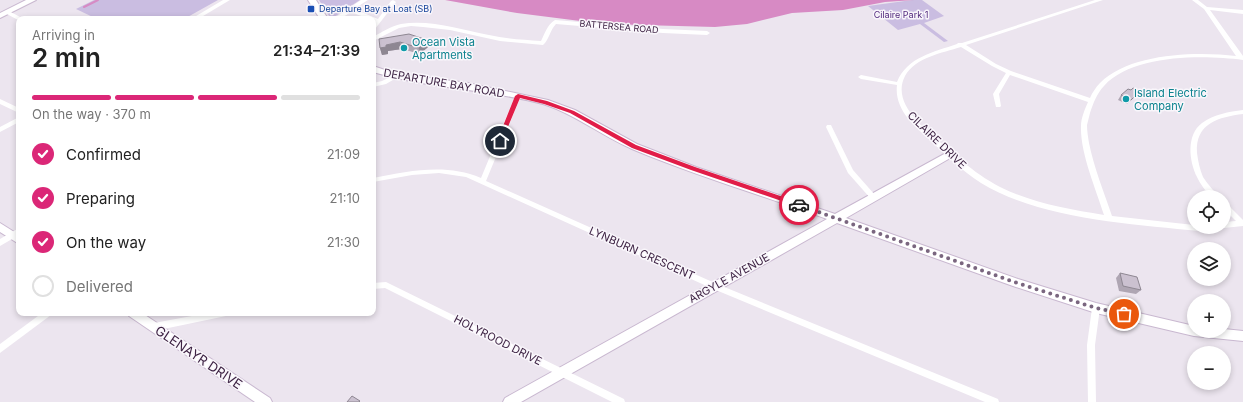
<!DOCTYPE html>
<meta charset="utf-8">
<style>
:root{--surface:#fff;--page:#f6f6f6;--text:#222;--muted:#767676;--line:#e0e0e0;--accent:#db2777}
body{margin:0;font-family:Inter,sans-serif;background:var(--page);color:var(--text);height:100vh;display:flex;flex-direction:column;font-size:15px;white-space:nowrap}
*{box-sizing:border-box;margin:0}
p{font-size:13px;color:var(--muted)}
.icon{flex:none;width:22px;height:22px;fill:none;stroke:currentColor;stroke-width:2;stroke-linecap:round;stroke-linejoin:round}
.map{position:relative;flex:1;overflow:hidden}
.side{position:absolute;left:16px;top:16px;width:360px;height:300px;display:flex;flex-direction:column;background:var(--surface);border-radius:8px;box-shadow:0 2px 6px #0003}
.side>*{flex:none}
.controls{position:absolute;left:1187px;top:190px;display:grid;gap:8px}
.controls a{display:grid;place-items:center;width:44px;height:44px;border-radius:50%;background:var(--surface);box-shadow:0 2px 6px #0003;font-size:20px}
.pin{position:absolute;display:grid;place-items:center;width:34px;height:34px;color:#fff;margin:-17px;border:2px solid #fff;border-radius:50%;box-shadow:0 1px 4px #0007}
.courier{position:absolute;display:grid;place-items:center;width:40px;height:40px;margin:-20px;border:3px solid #e11d48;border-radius:50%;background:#fff;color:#222;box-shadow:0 1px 5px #0007}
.summary em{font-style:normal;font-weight:600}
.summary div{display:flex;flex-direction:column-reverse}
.summary{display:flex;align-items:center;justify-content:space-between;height:68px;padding:0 16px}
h1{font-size:26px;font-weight:600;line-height:30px}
.bar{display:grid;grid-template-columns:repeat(4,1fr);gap:6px 4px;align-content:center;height:48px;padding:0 16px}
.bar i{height:5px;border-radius:3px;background:var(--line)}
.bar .active{background:var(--accent)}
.bar p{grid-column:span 4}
ol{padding:0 16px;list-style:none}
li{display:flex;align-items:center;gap:12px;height:44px}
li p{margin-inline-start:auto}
li .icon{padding:4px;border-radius:50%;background:var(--accent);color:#fff;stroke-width:4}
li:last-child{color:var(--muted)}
li i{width:22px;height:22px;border:2px solid var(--line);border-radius:50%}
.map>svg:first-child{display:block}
</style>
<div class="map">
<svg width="1243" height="402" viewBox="0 0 1243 402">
<rect width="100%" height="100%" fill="#ece5ef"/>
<!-- green -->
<g fill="#cabde1">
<path d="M94,0H218L184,19H97L76,9Z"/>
<path d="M319,0H360L331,19Z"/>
<path d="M912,0H922L944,16L924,23L948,41L944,42L920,24L898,30L868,6Z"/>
</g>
<!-- water -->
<path fill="#d78ac4" d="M445,0H914L885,2L843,10L792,13L747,24L715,27L604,24L517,13Z"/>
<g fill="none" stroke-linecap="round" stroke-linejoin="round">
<!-- stream -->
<path stroke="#d78ac4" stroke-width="2" d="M84,7L98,0"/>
<defs>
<g id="secondary">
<path d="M26,0H36L0,18V13Z"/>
<path d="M308,0H316L328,19H320Z"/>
<path d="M373,66L397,74L468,83L548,100L575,110L637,144L696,167L835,214L946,153H952L954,155L952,157L846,218L1018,279L1096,303L1194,326V331H1224V329L1243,331V341L1194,336L1096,313L1013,286L837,223L521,402H503L505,398L827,219C762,195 696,176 632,149C602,136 575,114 543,104C487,89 427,88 373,72Z"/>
<path d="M0,223L19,235V244L0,232Z"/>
<path d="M127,313H142L270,398L272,402H255L129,316Z"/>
</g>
</defs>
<!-- secondary casing -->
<use href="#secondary" stroke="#c9b8d0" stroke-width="2"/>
<!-- street -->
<g fill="#fff" fill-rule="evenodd">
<path d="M223,0H230L198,19H191Z"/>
<path d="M361,0H368L354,9L378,19L391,1L393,0L396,2L375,29L373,30V24L375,21H373V19H369L351,12L340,19H333Z"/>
<path d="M1095,0H1103L966,45L996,64L1011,71L1090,98C1092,93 1096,87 1100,83C1129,53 1197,51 1236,56L1204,9L1192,0H1198L1207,7L1243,10V14L1210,10L1243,56V60C1203,55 1133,54 1104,86C1097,93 1093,104 1090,113C1089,117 1088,121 1087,125C1087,131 1088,137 1089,143C1094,168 1104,192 1112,216L1194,225V227H1213L1212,229L1199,231C1131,224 1040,219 981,183C962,171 946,155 930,140C914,126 894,109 897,85L861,79L858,77L861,75L897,82C907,57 934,52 957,44L958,43H962ZM961,47L992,66L1006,73L993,94L996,107H1000L1001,106L999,94L1010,75L1088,102C1085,109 1081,118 1081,126C1080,153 1096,189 1104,215C1074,210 1044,205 1016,194C985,182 965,164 941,143C924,128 891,103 905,76C916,57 942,53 961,47Z"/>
<path d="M7,10L22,18L23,19H19L18,20L5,13L4,12Z"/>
<path d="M555,20L663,29L707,31L710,33L707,35L663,33L556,24C550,30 549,40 543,45L500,41L450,30L423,27L411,26L399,28L373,41V37C382,32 391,26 401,24C430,19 461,30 489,35C506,39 524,40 541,41C545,33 547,25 555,20Z"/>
<path d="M396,74L398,75V77L386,84L373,87V83L382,81Z"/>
<path d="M518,94L521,96L486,181L717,284L998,399L999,402H985L711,288L466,177L439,173L412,175L373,182V178C409,171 446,163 481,178L515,96Z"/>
<path d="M0,99L19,108V113L0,104Z"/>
<path d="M1243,110V114C1219,117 1195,123 1197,153C1198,161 1200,170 1203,177C1207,184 1214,190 1218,197H1211C1206,191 1200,184 1197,177C1189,161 1186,135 1202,123C1214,114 1229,112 1243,110Z"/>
<path d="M19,117V122L0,132V127Z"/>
<path d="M827,125H831L853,170L875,195L876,197L875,199H871L848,173L826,127Z"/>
<path d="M1224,202L1226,203L1243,220V226L1224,228L1222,227H1224V222L1236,221L1224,209Z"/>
<path d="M19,228V235L0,246V239Z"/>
<path d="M386,282L624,399L625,402H612L385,288L373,289V283Z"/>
<path d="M1096,305L1099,306L1100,308L1095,345L1096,402H1088L1087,345L1092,308L1093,306Z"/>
<path d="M42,313H52L51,315L0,353V344Z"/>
<path d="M208,313H230L229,315L226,316L154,331L151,329L150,327L151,325L154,323Z"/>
</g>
<!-- secondary -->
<use href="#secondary" fill="#fff" fill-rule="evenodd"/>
</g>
<!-- wall -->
<g fill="#afa6b3">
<path d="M409,34L428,47L420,54L402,49L388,51V54L382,55L380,48Z"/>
<path d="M1131,90L1140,91L1136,96L1127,104L1118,100L1121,95Z"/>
<path d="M1120,273L1141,290L1136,294L1119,291L1116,278Z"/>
</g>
<!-- shaded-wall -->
<g fill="#8e8792">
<path d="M427,40L428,47L420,54L419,48Z"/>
<path d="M400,42L402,49L388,51V54L382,55L380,48L386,45Z"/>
</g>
<!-- building -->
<g fill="#cbc1d0" stroke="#8e8792">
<path d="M409,34L427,40L419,48L400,42L386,45V47L380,48L379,39Z"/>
<path d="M1133,88L1140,91L1131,100L1121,95L1128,89L1131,90Z"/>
<path d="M1120,273L1137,277L1141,290L1123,286Z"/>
<path d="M352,396L360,401L359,402H347Z"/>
</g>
<!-- route -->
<path fill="#e11d48" d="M518,94L547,101L574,111L636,145L695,167L801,203L802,205L799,207L691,170L632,148L570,113L544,104L520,98L502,141L497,142V141L515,96Z"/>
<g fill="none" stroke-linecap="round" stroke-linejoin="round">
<!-- done -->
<path stroke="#7a667f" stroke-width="4" stroke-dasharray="0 7.2" d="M799,205L1017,283L1096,308L1124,314"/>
</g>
<!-- markers -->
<rect fill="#1a4fb4" stroke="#f9f6fb" stroke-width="1.5" x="307" y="5" width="8" height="8" rx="2"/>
<g fill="#0f9aa8" stroke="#f9f6fb" stroke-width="1.5">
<circle cx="404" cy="48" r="4"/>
<circle cx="1126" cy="99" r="4"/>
</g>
<g text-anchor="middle" stroke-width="3" stroke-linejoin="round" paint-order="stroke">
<!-- far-transit labels -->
<g font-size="9" fill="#164399" stroke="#f9f6fb" text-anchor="start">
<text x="319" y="12">Departure Bay at Loat (SB)</text>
</g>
<!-- far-park labels -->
<g font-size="9" fill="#52297d" stroke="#f9f6fb">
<text x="901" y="18">Cilaire Park 1</text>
</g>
<!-- far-street labels -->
<g font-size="9" fill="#3d2243" stroke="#f9f6fb">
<text transform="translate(619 27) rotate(5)" y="3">BATTERSEA ROAD</text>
</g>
<!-- culture labels -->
<g font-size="11" fill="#0d838f" stroke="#f9f6fb" text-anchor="start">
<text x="412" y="46">Ocean Vista<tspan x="412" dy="13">Apartments</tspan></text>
<text x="1134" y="97">Island Electric<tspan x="1134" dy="13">Company</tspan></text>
</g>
<!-- street labels -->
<g font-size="11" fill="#3d2243" stroke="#f9f6fb">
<text transform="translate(444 83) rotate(10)" y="4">DEPARTURE BAY ROAD</text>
<text transform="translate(937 140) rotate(44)" y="4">CILAIRE DRIVE</text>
<text transform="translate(642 253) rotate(24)" y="4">LYNBURN CRESCENT</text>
<text transform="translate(729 278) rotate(-29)" y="4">ARGYLE AVENUE</text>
<text transform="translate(498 340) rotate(27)" y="4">HOLYROOD DRIVE</text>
</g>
<!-- near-street labels -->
<g font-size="13" fill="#3d2243" stroke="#f9f6fb">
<text transform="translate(199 357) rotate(34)" y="5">GLENAYR DRIVE</text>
</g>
</g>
</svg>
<div class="controls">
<a><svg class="icon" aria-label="locate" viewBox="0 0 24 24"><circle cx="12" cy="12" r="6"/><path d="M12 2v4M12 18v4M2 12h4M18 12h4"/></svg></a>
<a><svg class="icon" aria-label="layers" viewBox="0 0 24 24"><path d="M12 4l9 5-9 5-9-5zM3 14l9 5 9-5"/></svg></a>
<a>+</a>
<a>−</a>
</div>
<div class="pin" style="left:1124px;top:314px;background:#ea580c"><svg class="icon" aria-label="bag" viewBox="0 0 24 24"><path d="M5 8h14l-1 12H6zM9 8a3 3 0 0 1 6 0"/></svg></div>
<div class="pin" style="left:500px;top:141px;background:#1f2937"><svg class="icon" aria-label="home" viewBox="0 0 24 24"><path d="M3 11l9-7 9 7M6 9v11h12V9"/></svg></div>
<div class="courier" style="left:799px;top:205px"><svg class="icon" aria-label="car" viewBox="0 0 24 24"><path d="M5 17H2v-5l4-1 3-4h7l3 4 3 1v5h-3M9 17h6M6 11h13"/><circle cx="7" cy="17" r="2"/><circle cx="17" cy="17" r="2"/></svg></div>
<section class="side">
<div class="summary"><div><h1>2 min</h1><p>Arriving in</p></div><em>21:34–21:39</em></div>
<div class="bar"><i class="active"></i><i class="active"></i><i class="active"></i><i></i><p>On the way · 370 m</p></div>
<ol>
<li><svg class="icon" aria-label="check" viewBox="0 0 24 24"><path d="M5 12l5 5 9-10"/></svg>Confirmed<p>21:09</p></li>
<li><svg class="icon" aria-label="check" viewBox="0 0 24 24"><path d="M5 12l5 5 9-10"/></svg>Preparing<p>21:10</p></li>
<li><svg class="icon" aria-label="check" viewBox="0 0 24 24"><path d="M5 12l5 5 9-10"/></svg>On the way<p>21:30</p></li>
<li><i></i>Delivered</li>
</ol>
</section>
</div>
